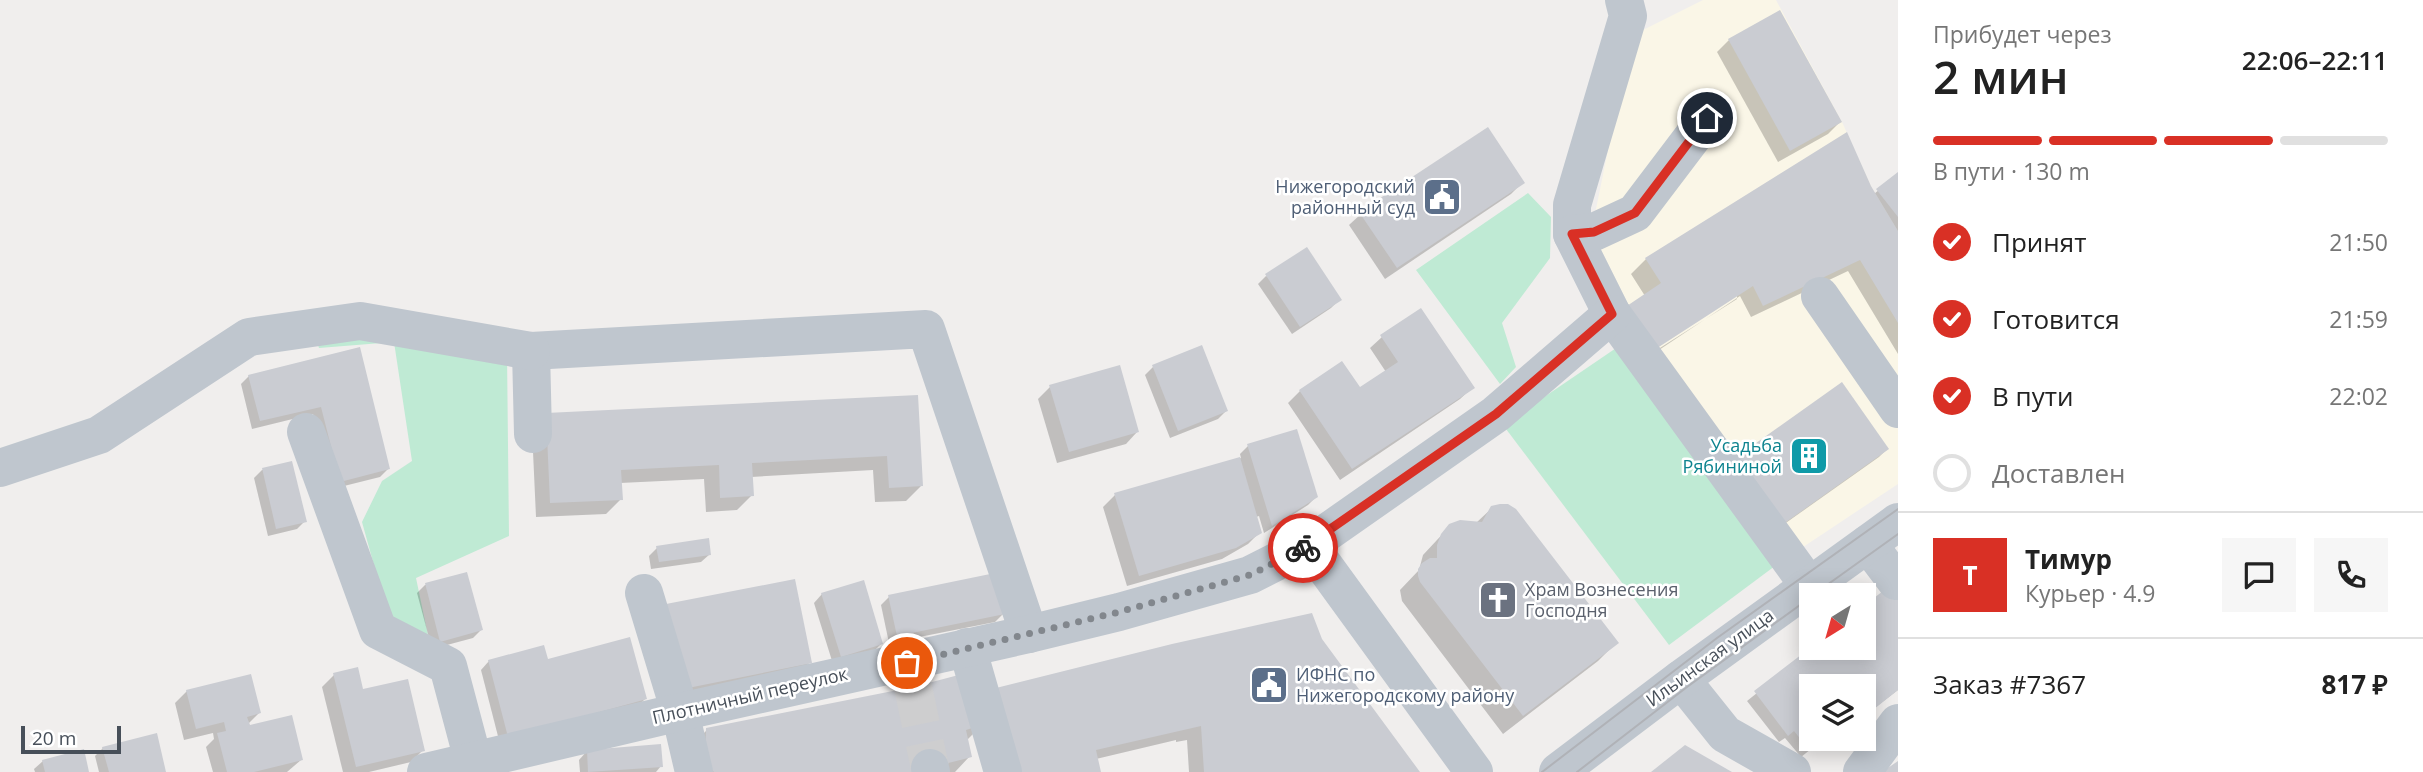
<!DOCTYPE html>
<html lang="ru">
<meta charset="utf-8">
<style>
:root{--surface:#fff;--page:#f6f6f6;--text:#222;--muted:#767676;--line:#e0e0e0;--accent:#d93025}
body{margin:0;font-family:"Open Sans",sans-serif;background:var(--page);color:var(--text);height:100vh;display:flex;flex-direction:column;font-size:26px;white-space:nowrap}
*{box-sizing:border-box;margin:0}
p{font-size:23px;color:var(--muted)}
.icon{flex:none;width:38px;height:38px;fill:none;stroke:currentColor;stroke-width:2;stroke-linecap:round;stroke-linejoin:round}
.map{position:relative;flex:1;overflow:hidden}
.sheet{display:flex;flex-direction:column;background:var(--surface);width:525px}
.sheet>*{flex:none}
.needle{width:46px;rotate:217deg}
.fabs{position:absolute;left:1799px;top:583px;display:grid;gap:14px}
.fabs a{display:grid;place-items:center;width:77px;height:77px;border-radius:0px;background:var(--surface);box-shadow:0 4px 18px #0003;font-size:35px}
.scale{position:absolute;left:21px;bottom:18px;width:100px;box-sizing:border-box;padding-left:7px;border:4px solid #474f59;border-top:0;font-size:19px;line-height:24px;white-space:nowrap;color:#474f59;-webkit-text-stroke:5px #fff;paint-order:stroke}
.pin{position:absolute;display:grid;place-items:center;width:60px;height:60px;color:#fff;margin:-30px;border:4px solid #fff;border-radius:50%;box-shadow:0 2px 7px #0007}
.courier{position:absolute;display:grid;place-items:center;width:70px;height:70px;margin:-35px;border:5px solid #d93025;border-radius:50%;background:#fff;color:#222;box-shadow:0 2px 9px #0007}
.summary em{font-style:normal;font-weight:600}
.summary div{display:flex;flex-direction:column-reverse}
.summary{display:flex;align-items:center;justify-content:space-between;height:119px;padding:0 35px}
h1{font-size:46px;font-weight:600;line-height:52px}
.bar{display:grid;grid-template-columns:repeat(4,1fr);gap:10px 7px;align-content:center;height:84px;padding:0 35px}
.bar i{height:9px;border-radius:5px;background:var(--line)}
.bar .on{background:var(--accent)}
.bar p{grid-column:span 4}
.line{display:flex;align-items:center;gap:18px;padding:0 35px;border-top:2px solid var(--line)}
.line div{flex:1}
.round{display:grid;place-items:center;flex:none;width:74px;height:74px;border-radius:0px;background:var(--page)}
ol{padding:0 35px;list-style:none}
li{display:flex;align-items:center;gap:21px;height:77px}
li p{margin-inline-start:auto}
li .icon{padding:7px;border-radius:50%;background:var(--accent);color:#fff;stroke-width:4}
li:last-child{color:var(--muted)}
li i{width:38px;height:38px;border:4px solid var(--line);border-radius:50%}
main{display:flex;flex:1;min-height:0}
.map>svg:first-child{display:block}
</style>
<main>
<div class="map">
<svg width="1898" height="772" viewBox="0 0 1898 772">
<rect width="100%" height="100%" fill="#f0eeed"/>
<!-- commercial -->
<path fill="#faf6e7" d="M1703,0H1776L1842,122L1871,186L1898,231V484L1785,559L1603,310L1594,219L1631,36Z"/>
<!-- green -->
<g fill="#bfead4">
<path d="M1528,193L1551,217L1550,258L1502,323L1516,367L1500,384L1416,270Z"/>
<path d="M358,326L507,353L509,536L416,578L429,640L388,616L362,522L382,481L412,461L394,342L319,348L315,336Z"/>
<path d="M1622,344L1783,560L1669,645L1503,425Z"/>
</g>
<!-- shadow -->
<g fill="#0003" fill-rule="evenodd">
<path d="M1729,40L1840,122L1828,134L1778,162L1717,52Z"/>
<path d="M1898,174V354L1848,271L1751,317L1740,296L1632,368L1645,296L1631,274L1646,259L1874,194ZM1737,295V299L1641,360L1640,357Z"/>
<path d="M1523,182L1511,194L1385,279L1349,225L1361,214Z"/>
<path d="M1266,276L1339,300L1331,308L1292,334L1258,284Z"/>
<path d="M1382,337L1472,388L1460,399L1340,480L1288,403L1300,391L1359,390L1386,372L1370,348Z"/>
<path d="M359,349L388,469L380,477L332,489L313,414L252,429L241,384L249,376Z"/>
<path d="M1153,367L1226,411L1218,419L1170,438L1145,375Z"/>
<path d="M1050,387L1137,432L1126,444L1057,463L1038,399Z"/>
<path d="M916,397L921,486L906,501L875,502L873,470L751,477L752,495L737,510L706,512L704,479L620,483L621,499L606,514L536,517L532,430Z"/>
<path d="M1248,446L1316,497L1308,505L1264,533L1259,516L1256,517L1260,532L1248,544L1222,559L1127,586L1103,507L1115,495L1241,458L1240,454Z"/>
<path d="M1887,449L1879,457L1766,537L1721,472Z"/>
<path d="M291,463L305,521L297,529L268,536L254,478L262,470Z"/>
<path d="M1492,508L1616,643L1598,661L1503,734L1402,601L1400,590L1419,570L1423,555L1450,526L1476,523Z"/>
<path d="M657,548L710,554L701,562L651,569L649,556Z"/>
<path d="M466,574L481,630L473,638L432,649L417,593L425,585Z"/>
<path d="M1898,582V690L1864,716V686H1811V738H1825L1801,757L1785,738L1779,742L1747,701L1813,648H1864V608Z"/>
<path d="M822,594L881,644L873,652L833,664L814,603Z"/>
<path d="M889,597L1003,614L995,622L889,643L881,605Z"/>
<path d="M655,618L810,662L798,674L672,700Z"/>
<path d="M1321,640L1417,772H1189L1187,740L1176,742V740L1096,759L1099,772H1004Z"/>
<path d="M489,661L547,662L645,699L633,711L500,744L481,670Z"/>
<path d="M334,675L362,691L423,750L411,762L369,772H343L322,687Z"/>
<path d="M187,691L259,713L248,724L301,760L287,772H213L206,747L214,739L213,733L184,740L175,703Z"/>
<path d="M983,724L967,740L970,756L955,772H687L688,749L707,730Z"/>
<path d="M103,748L165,772H99L95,756Z"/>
<path d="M587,751L661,766L656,772H580L579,760Z"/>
<path d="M43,761L87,772H35L34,769Z"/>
</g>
<!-- building -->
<g fill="#caccd2">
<path d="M1780,10L1842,122L1790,151L1728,39Z"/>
<path d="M1488,127L1525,183L1397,268L1359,212Z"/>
<path d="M1847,132L1871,186L1898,231V323L1860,260L1763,306L1753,286L1648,354L1618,312L1661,283L1645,258Z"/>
<path d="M1898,172V217L1876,189Z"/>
<path d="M1307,247L1342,300L1300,327L1265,274Z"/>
<path d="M1421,308L1475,388L1352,469L1299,390L1342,361L1360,387L1398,362L1380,335Z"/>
<path d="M1202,345L1228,411L1178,431L1152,365Z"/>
<path d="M360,347L390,469L340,482L321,407L260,421L248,375Z"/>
<path d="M1120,365L1139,432L1069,452L1049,385Z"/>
<path d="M1842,382L1889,449L1775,530L1728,463Z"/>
<path d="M918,395L923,486L889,488L887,456L752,463L754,496L720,498L719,465L621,470L623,500L550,503L546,413Z"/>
<path d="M1297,429L1318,497L1272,526L1247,444Z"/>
<path d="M1240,457L1262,533L1236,548L1139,576L1114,493Z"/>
<path d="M292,461L307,522L276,529L262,468Z"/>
<path d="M1500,504H1508L1516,509L1619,643L1523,716L1420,582L1418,576V569L1422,563L1430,558H1437V545L1441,534L1449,524L1460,520L1482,522L1491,506Z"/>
<path d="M709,538L711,555L659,562L656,546Z"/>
<path d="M467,572L483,630L440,642L425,583Z"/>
<path d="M995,573L1005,614L897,636L888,595Z"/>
<path d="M795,579L812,663L683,689L666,604Z"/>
<path d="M1898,579V690L1864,717V686H1811V738H1825L1810,751L1794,731L1788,736L1754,691L1810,648H1864V606Z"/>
<path d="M864,580L883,644L841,657L821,593Z"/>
<path d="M1312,613L1322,639L1420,772H1204L1201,726L1096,750L1101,772H1019L996,688L1172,644Z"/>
<path d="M630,637L647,699L508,737L488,660L544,645L548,659Z"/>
<path d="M358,667L363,689L408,679L425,751L356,767L333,673Z"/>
<path d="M970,672L985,724L966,730L972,757L913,772H714L705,762L706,728L913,687Z"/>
<path d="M251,674L261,713L247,717L250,725L292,715L303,760L254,772H227L217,733L226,731L224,722L196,729L186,690Z"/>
<path d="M157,733L166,772H109L102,747Z"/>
<path d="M661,744L663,767L588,772L587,750Z"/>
<path d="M1685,745L1732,772H1651Z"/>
<path d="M84,749L89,772H45L42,760Z"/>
<path d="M1898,761V772H1882Z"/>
</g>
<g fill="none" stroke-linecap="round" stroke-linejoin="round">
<!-- minor-tunnel -->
<path stroke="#cececf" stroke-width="38" stroke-dasharray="38 19" stroke-linecap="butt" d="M913,687L930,768"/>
<!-- minor -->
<g stroke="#bfc6ce" stroke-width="38">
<path d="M1624,0L1628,16L1572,205V234L1612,314L1809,586"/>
<path d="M1572,234L1594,232L1635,213L1707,118"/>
<path d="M1820,296L1898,409"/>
<path d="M306,432L378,630L448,666L473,760"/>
<path d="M533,434L531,351L926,329L1029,634"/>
<path d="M0,468L99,435L249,337L360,321L531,351"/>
<path d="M1868,544L1896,581"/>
<path d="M1309,545L1474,772"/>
<path d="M644,593L680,712L694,772"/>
<path d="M967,647L1003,772"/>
<path d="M1681,679L1725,734L1792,772"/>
<path d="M930,768L931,772"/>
<path d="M426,772L680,712L1029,634L1119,612L1250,575L1309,545L1496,414L1612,314"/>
<path d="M1558,772L1681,679L1898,522"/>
<path d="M1862,772L1898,723"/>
</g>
<!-- tram -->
<g stroke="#b0b2b7" stroke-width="2">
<path d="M1813,595L1898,534"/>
<path d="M1542,772L1717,638L1898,509"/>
<path d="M1577,772L1687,687L1811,597"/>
</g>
</g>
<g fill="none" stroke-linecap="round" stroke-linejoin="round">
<!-- done -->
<path stroke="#82878d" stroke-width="7" stroke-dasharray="0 12.6" d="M907,663L1119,612L1250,575L1303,548"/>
<!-- route -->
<path stroke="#d93025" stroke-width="9" d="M1303,548L1496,414L1612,314L1572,234L1594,232L1635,213L1707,118"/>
</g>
<!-- icons -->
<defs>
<symbol id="civic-square" viewBox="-11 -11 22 22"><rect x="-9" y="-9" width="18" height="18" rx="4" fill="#5c6f8a" stroke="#fff"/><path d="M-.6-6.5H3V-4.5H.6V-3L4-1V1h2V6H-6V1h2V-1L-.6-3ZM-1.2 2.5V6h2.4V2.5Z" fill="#fff"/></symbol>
<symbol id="building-square" viewBox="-11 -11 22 22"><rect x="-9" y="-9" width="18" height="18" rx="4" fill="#0f9aa8" stroke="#fff"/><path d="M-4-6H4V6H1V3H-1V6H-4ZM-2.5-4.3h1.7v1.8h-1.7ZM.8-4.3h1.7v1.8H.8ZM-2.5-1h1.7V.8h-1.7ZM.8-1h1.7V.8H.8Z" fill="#fff"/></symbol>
<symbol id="church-square" viewBox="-11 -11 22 22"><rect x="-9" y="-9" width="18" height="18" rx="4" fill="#6b7280" stroke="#fff"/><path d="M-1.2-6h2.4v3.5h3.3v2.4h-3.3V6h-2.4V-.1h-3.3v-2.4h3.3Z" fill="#fff"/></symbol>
</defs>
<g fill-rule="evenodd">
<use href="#civic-square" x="1420" y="175" width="44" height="44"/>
<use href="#building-square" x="1787" y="434" width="44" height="44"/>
<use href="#church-square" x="1476" y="578" width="44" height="44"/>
<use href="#civic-square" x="1247" y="663" width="44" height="44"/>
</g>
<g text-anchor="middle" stroke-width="5" stroke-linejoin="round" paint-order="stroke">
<!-- service labels -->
<g font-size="18" fill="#4e5e75" stroke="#fff" text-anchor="end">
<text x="1415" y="193">Нижегородский<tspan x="1415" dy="21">районный суд</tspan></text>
<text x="1296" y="681" text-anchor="start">ИФНС по<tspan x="1296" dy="21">Нижегородскому району</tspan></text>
</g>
<!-- culture labels -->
<g font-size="18" fill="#0d838f" stroke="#fff" text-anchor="end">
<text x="1782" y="452">Усадьба<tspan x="1782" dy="21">Рябининой</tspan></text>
</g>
<!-- worship labels -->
<g font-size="18" fill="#5b616d" stroke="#fff" text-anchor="start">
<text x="1525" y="596">Храм Вознесения<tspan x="1525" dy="21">Господня</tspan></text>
</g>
<!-- street labels -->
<g font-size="18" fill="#474f59" stroke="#fff">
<text transform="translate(1710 658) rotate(-36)" y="6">Ильинская улица</text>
<text transform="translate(750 696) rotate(-13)" y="6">Плотничный переулок</text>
</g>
</g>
</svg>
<div class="fabs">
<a><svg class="needle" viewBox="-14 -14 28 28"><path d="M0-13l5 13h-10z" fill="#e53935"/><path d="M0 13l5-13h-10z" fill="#767676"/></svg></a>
<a><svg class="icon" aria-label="layers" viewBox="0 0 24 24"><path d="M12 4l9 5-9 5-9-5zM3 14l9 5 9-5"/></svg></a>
</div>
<div class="scale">20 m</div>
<div class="pin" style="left:907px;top:663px;background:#ea580c"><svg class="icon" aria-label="bag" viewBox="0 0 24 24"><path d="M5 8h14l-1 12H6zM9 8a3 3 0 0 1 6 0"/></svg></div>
<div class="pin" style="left:1707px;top:118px;background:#1f2937"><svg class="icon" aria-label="home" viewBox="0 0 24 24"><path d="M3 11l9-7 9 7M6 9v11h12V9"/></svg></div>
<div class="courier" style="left:1303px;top:548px"><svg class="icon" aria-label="bike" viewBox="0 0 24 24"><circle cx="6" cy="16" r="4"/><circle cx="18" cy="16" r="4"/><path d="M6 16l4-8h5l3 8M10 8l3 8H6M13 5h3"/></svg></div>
</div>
<section class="sheet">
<div class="summary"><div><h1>2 мин</h1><p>Прибудет через</p></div><em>22:06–22:11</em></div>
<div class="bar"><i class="on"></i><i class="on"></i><i class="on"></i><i></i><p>В пути · 130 m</p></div>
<ol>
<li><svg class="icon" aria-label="check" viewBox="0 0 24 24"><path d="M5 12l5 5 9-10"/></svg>Принят<p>21:50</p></li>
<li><svg class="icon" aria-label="check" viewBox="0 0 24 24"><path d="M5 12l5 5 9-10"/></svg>Готовится<p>21:59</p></li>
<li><svg class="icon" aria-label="check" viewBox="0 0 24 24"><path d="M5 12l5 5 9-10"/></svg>В пути<p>22:02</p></li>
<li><i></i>Доставлен</li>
</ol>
<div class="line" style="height:126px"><b class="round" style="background:var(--accent);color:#fff">Т</b><div><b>Тимур</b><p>Курьер · 4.9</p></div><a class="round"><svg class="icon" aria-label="chat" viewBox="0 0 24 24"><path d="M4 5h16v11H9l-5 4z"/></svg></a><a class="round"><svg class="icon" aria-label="phone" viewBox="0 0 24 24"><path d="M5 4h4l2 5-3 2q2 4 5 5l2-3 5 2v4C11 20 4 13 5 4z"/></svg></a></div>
<div class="line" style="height:91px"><div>Заказ #7367</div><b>817 ₽</b></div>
</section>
</main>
